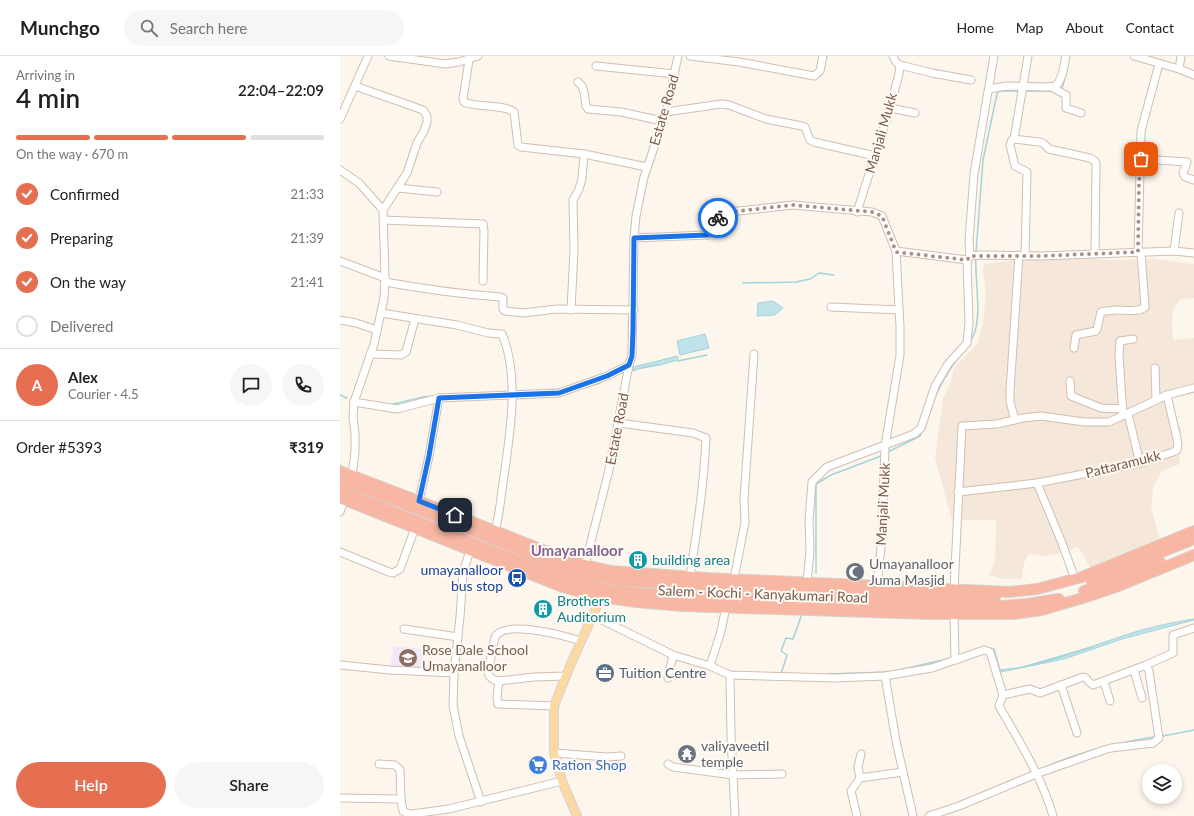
<!DOCTYPE html>
<meta charset="utf-8">
<style>
:root{--surface:#fff;--page:#f6f6f6;--text:#202124;--muted:#757577;--line:#e0e0e0;--accent:#e76f51}
body{margin:0;font-family:Lato,sans-serif;background:var(--page);color:var(--text);height:100vh;display:flex;flex-direction:column;font-size:15px;white-space:nowrap}
*{box-sizing:border-box;margin:0}
p{font-size:13px;color:var(--muted)}
.icon{flex:none;width:22px;height:22px;fill:none;stroke:currentColor;stroke-width:2;stroke-linecap:round;stroke-linejoin:round}
.map{position:relative;flex:1;overflow:hidden}
.panel{display:flex;flex-direction:column;background:var(--surface);width:340px}
.panel>*{flex:none}
.controls{position:absolute;left:802px;top:708px;display:grid;gap:8px}
.controls a{display:grid;place-items:center;width:40px;height:40px;border-radius:50%;background:var(--surface);box-shadow:0 2px 6px #0003;font-size:20px}
.pin{position:absolute;display:grid;place-items:center;width:34px;height:34px;color:#fff;margin:-17px;border-radius:8px;box-shadow:0 2px 6px #0006}
.courier{position:absolute;display:grid;place-items:center;width:40px;height:40px;margin:-20px;border:3px solid #1a73e8;border-radius:50%;background:#fff;color:#222;box-shadow:0 1px 5px #0007}
.overview em{font-style:normal;font-weight:600}
.overview div{display:flex;flex-direction:column-reverse}
.overview{display:flex;align-items:center;justify-content:space-between;height:68px;padding:0 16px}
h1{font-size:26px;font-weight:600;line-height:30px}
.bar{display:grid;grid-template-columns:repeat(4,1fr);gap:6px 4px;align-content:center;height:48px;padding:0 16px}
.bar i{height:5px;border-radius:3px;background:var(--line)}
.bar .selected{background:var(--accent)}
.bar p{grid-column:span 4}
.line{display:flex;align-items:center;gap:10px;padding:0 16px;border-top:1px solid var(--line)}
.line div{flex:1}
.round{display:grid;place-items:center;flex:none;width:42px;height:42px;border-radius:21px;background:var(--page)}
ol{padding:0 16px;list-style:none}
li{display:flex;align-items:center;gap:12px;height:44px}
li p{margin-inline-start:auto}
li .icon{padding:4px;border-radius:50%;background:var(--accent);color:#fff;stroke-width:4}
li:last-child{color:var(--muted)}
li i{width:22px;height:22px;border:2px solid var(--line);border-radius:50%}
.cta{display:flex;gap:8px;margin-top:auto;padding:8px 16px}
.cta a{flex:1;height:46px;border-radius:24px;background:var(--accent);color:#fff;font-size:16px;font-weight:600;line-height:46px;text-align:center}
.cta a+a{background:var(--page);color:var(--text)}
header{display:flex;align-items:center;gap:24px;box-sizing:border-box;height:56px;padding:0 20px;background:var(--surface);border-bottom:1px solid var(--line)}
header strong{font-size:19px}
nav{display:flex;gap:22px;margin-inline-start:auto;font-size:14px}
.search{width:280px;height:36px;background:var(--page);display:flex;align-items:center;gap:10px;box-sizing:border-box;padding:0 14px;border-radius:22px;color:var(--muted);font-size:15px}
main{display:flex;flex:1;min-height:0}
.map>svg:first-child{display:block}
</style>
<header>
<strong>Munchgo</strong>
<div class="search"><svg class="icon" aria-label="search" viewBox="0 0 24 24"><circle cx="10" cy="10" r="6"/><path d="M15 15l6 6"/></svg>Search here</div>
<nav><a>Home</a><a>Map</a><a>About</a><a>Contact</a></nav>
</header>
<main>
<section class="panel">
<div class="overview"><div><h1>4 min</h1><p>Arriving in</p></div><em>22:04–22:09</em></div>
<div class="bar"><i class="selected"></i><i class="selected"></i><i class="selected"></i><i></i><p>On the way · 670 m</p></div>
<ol>
<li><svg class="icon" aria-label="check" viewBox="0 0 24 24"><path d="M5 12l5 5 9-10"/></svg>Confirmed<p>21:33</p></li>
<li><svg class="icon" aria-label="check" viewBox="0 0 24 24"><path d="M5 12l5 5 9-10"/></svg>Preparing<p>21:39</p></li>
<li><svg class="icon" aria-label="check" viewBox="0 0 24 24"><path d="M5 12l5 5 9-10"/></svg>On the way<p>21:41</p></li>
<li><i></i>Delivered</li>
</ol>
<div class="line" style="height:72px"><b class="round" style="background:var(--accent);color:#fff">A</b><div><b>Alex</b><p>Courier · 4.5</p></div><a class="round"><svg class="icon" aria-label="chat" viewBox="0 0 24 24"><path d="M4 5h16v11H9l-5 4z"/></svg></a><a class="round"><svg class="icon" aria-label="phone" viewBox="0 0 24 24"><path d="M5 4h4l2 5-3 2q2 4 5 5l2-3 5 2v4C11 20 4 13 5 4z"/></svg></a></div>
<div class="line" style="height:52px"><div>Order #5393</div><b>₹319</b></div>
<div class="cta"><a>Help</a><a>Share</a></div>
</section>
<div class="map">
<svg width="854" height="760" viewBox="0 0 854 760">
<rect width="100%" height="100%" fill="#fdf6ec"/>
<!-- residential -->
<path fill="#f5e8da" d="M742,201L770,204L813,203L854,208V242L840,244L833,253L832,266L833,284L854,282V329L826,344L841,373L838,394L840,408L822,415L813,432L811,451L820,484L752,514L738,491L723,497L705,500L689,498L684,507L681,523H664L649,519L655,505L656,464H612L595,402L603,342L610,328L614,312L638,287L643,267L646,237L643,214L644,208L675,204Z"/>
<!-- education -->
<path fill="#f3e8fa" d="M54,590L84,593L82,615L50,612Z"/>
<!-- water -->
<g fill="#bfe3e8" stroke="#a5d3da">
<path d="M433,245L443,252L435,259L417,260L418,247Z"/>
<path d="M365,278L369,292L340,299L337,285Z"/>
<path d="M338,300V304L320,309L308,310L293,315V311C308,307 323,304 338,300Z"/>
<path d="M854,563V564L782,583L724,603L656,617V614C699,612 736,595 777,582C801,573 828,567 854,563Z"/>
</g>
<g fill="none" stroke-linecap="round" stroke-linejoin="round">
<!-- stream -->
<g stroke="#a5d3da" stroke-width="1.5">
<path d="M722,33L727,14"/>
<path d="M684,35H712"/>
<path d="M636,197L643,104L657,38L659,35H679"/>
<path d="M403,227L456,226L470,223L479,217L494,219"/>
<path d="M629,287C645,268 634,225 636,201"/>
<path d="M338,305L367,299"/>
<path d="M302,312L318,309"/>
<path d="M247,331L260,327"/>
<path d="M204,334L222,333"/>
<path d="M0,339L7,342"/>
<path d="M592,348C599,331 607,316 619,301"/>
<path d="M50,349L83,341L93,340"/>
<path d="M548,396L580,380L583,374"/>
<path d="M476,517V428L491,419L541,400"/>
<path d="M650,593H654L660,615"/>
<path d="M683,611L752,591"/>
<path d="M555,615L611,602"/>
<path d="M441,618L447,599L441,595L446,582L453,583L462,558"/>
<path d="M489,618L547,616"/>
<path d="M823,680L854,674"/>
<path d="M703,712C739,696 775,687 814,681"/>
</g>
<defs>
<g id="minor">
<path d="M49,0L105,8L119,6L138,0"/>
<path d="M350,0L399,6L474,20L480,15L483,0"/>
<path d="M794,0L839,13L854,19"/>
<path d="M129,4L123,43L124,46C137,52 164,48 174,56L178,89L181,91L244,98L307,111"/>
<path d="M560,9L592,17L631,24"/>
<path d="M256,10L335,18"/>
<path d="M839,13L841,0"/>
<path d="M238,26L242,30L244,36L246,50L248,53L281,56L322,65"/>
<path d="M15,30L83,54L87,60V66L84,75L77,87L67,117L43,154"/>
<path d="M711,31L726,39V52L741,57"/>
<path d="M649,33L666,30L705,31L716,30C723,22 724,10 726,0"/>
<path d="M550,52L575,57"/>
<path d="M326,56L381,48L389,49L426,63L462,70L465,71L470,84L474,86L535,100"/>
<path d="M0,63L28,0"/>
<path d="M674,83L688,0"/>
<path d="M801,103L847,106L843,117L845,121L854,124"/>
<path d="M0,114L19,127L43,154L45,222L44,242L34,288L14,346L13,361L15,378V396L12,420"/>
<path d="M58,132L97,136"/>
<path d="M517,156L550,52L559,18L560,9L556,6L553,0"/>
<path d="M43,164L143,168L144,175L143,225"/>
<path d="M294,182L367,179C383,170 373,165 380,157L453,149L532,156L542,160L556,195L560,271V299L545,390L542,482L537,529"/>
<path d="M556,195L627,204"/>
<path d="M834,195L839,157"/>
<path d="M798,196L801,75L819,8"/>
<path d="M630,200L629,184L634,118L654,0"/>
<path d="M685,200L687,116L675,110L670,89L672,84L674,83L699,86L703,87L709,93L750,102L755,105L756,108L755,197"/>
<path d="M627,204L630,200L640,199L701,200L834,195L854,197"/>
<path d="M0,205L45,222"/>
<path d="M45,226C83,233 121,238 160,241L163,242V253L165,255L183,257L217,253L294,254"/>
<path d="M491,251L559,254"/>
<path d="M231,254L234,194L233,144L239,133L242,123L244,98"/>
<path d="M41,257L117,269L148,277L162,278C180,320 170,377 164,420C161,439 160,457 155,475"/>
<path d="M0,264L16,267L37,274"/>
<path d="M734,292L736,279L756,275L757,273L761,256C767,255 772,254 777,254C786,254 798,257 805,251L801,196"/>
<path d="M30,298L61,299L66,296L75,263"/>
<path d="M815,312L816,344"/>
<path d="M730,325L731,340L761,352L782,353"/>
<path d="M14,346L57,353L99,342L219,337L267,320L289,309"/>
<path d="M788,358L800,407"/>
<path d="M783,359L779,299L780,285L793,283"/>
<path d="M675,364L670,346V335L679,199"/>
<path d="M279,367L353,377L366,382C364,428 357,474 350,520"/>
<path d="M697,427L722,487L735,523"/>
<path d="M618,436L697,427L800,407L833,396L837,394L838,387L827,339"/>
<path d="M79,445L89,400L99,342"/>
<path d="M0,456L4,444"/>
<path d="M130,494L123,517L120,561L114,617L113,649L119,680L141,746"/>
<path d="M0,496L49,516L53,517L60,513L75,472"/>
<path d="M245,509L269,414L289,309L292,299L294,182L296,160L304,121L326,56L338,0"/>
<path d="M394,523L405,466L404,443L414,298"/>
<path d="M467,526L470,495L469,464L472,426L487,411L574,378L581,372L595,330L608,308L627,287L629,267L627,204"/>
<path d="M614,534L622,370L657,368L683,362L701,360L744,366H769L827,339L854,332"/>
<path d="M614,558L615,604"/>
<path d="M252,559L333,599L370,610L390,619L495,622L545,620L592,612L644,594L650,596L663,639L659,650C679,685 702,721 713,760"/>
<path d="M64,573L118,581"/>
<path d="M0,609L50,614L114,617"/>
<path d="M806,609L833,597V579L854,572"/>
<path d="M370,610L381,575L386,551"/>
<path d="M794,614L802,642"/>
<path d="M390,619L391,679L395,760"/>
<path d="M226,620L194,621L159,625L154,624L149,620L148,616L155,581C165,563 225,580 241,585"/>
<path d="M545,620L556,685L573,760"/>
<path d="M328,622L333,599"/>
<path d="M159,625L157,641L158,648L214,650"/>
<path d="M764,626L770,645"/>
<path d="M721,629L737,677"/>
<path d="M214,697L267,701L281,700"/>
<path d="M521,698L518,711L520,722L563,716"/>
<path d="M39,708L55,709L60,714L61,744"/>
<path d="M328,708L333,711L393,719L442,718"/>
<path d="M0,742L59,743L61,744L63,755L66,757L72,758L109,753L222,725"/>
<path d="M517,760L511,735L520,722"/>
<path d="M589,760L619,750L696,718L764,694L771,692L813,687L819,682L809,615L806,609L753,629L749,626L746,622L743,621L700,637L690,633L663,639"/>
</g>
<path id="major" d="M237,760L222,725L214,697V650L230,610L261,541"/>
<g id="highway">
<path d="M0,415L102,454L223,502L241,508L271,515L367,522L669,536L697,533L742,521L854,475"/>
<path d="M0,424L104,463L234,516L281,525L655,542"/>
<path d="M0,435L232,526L275,535L359,541L661,550L687,548L719,543"/>
<path d="M0,442L220,530L254,540L296,546L342,550L590,558H673L702,554L746,541L781,529L854,499"/>
<path d="M751,524L854,483"/>
<path d="M744,535L820,506"/>
</g>
</defs>
<!-- minor casing -->
<use href="#minor" stroke="#d1beb0" stroke-width="9"/>
<!-- major casing -->
<use href="#major" stroke="#dad1cd" stroke-width="10"/>
<!-- highway casing -->
<use href="#highway" stroke="#dad1cd" stroke-width="12"/>
<!-- minor -->
<use href="#minor" stroke="#fff" stroke-width="7"/>
<!-- major -->
<use href="#major" stroke="#fbd9a5" stroke-width="8"/>
<!-- highway -->
<use href="#highway" stroke="#f7b7a3" stroke-width="10"/>
</g>
<g fill="none" stroke-linecap="round" stroke-linejoin="round">
<!-- done -->
<path stroke="#a89285" stroke-width="4" stroke-dasharray="0 7.2" d="M378,162L379,158L380,157L453,149L532,156L542,160L556,196L627,204L630,200H701L798,196L799,126L801,103"/>
<!-- route -->
<path stroke="#1a73e8" stroke-width="5" d="M115,459L79,445L89,400L99,342L219,337L267,320L289,309L292,300L293,275L294,182L367,179C375,175 379,171 378,162"/>
</g>
<!-- icons -->
<defs>
<symbol id="building-disc" viewBox="-11 -11 22 22"><circle r="9.5" fill="#0f9aa8" stroke="#fffaf3"/><path d="M-4-6H4V6H1V3H-1V6H-4ZM-2.5-4.3h1.7v1.8h-1.7ZM.8-4.3h1.7v1.8H.8ZM-2.5-1h1.7V.8h-1.7ZM.8-1h1.7V.8H.8Z" fill="#fff"/></symbol>
<symbol id="mosque-disc" viewBox="-11 -11 22 22"><circle r="9.5" fill="#6b7280" stroke="#fffaf3"/><path d="M3.5-4.9A6 6 0 1 0 3.5 4.9A5 5 0 1 1 3.5-4.9Z" fill="#fff"/></symbol>
<symbol id="bus-disc" viewBox="-11 -11 22 22"><circle r="9.5" fill="#1a4fb4" stroke="#fffaf3"/><path d="M-5-6H5V4H4V6H2V4H-2V6H-4V4H-5ZM-3.5-4V0h7V-4ZM-3.5 1.2v1.5H-2V1.2ZM2 1.2v1.5H3.5V1.2Z" fill="#fff"/></symbol>
<symbol id="school-disc" viewBox="-11 -11 22 22"><circle r="9.5" fill="#8d6e63" stroke="#fffaf3"/><path d="M0-5L7-2L0 1L-7-2ZM-4 1L0 2.5L4 1V4Q0 6-4 4Z" fill="#fff"/></symbol>
<symbol id="office-disc" viewBox="-11 -11 22 22"><circle r="9.5" fill="#5c6f8a" stroke="#fffaf3"/><path d="M-6-3h4V-5.5h4V-3h4V5H-6ZM-1-4.5V-3h2v-1.5ZM-6 0V1H6V0Z" fill="#fff"/></symbol>
<symbol id="temple-disc" viewBox="-11 -11 22 22"><circle r="9.5" fill="#6b7280" stroke="#fffaf3"/><path d="M0-6L5-2H3V0L6.5 2.5H4V6H1.5V3h-3V6H-4V2.5H-6.5L-3 0V-2H-5Z" fill="#fff"/></symbol>
<symbol id="supermarket-disc" viewBox="-11 -11 22 22"><circle r="9.5" fill="#3f7fe0" stroke="#fffaf3"/><path d="M-6-5.5h2.5l.6 2H6L4.5 2H-2.5L-4.4-4H-6ZM-1.5 3.2a1.3 1.3 0 1 0 .1 0ZM3 3.2a1.3 1.3 0 1 0 .1 0Z" fill="#fff"/></symbol>
</defs>
<g fill-rule="evenodd">
<use href="#building-disc" x="287" y="493" width="22" height="22"/>
<use href="#mosque-disc" x="504" y="505" width="22" height="22"/>
<use href="#bus-disc" x="166" y="511" width="22" height="22"/>
<use href="#building-disc" x="192" y="542" width="22" height="22"/>
<use href="#school-disc" x="57" y="591" width="22" height="22"/>
<use href="#office-disc" x="254" y="606" width="22" height="22"/>
<use href="#temple-disc" x="336" y="687" width="22" height="22"/>
<use href="#supermarket-disc" x="187" y="698" width="22" height="22"/>
</g>
<g text-anchor="middle" stroke-width="4" stroke-linejoin="round" paint-order="stroke">
<!-- street labels -->
<g font-size="14" fill="#7a5c4d" stroke="#fffaf3">
<text transform="translate(324 54) rotate(-74)" y="5">Estate Road</text>
<text transform="translate(541 77) rotate(-74)" y="5">Manjali Mukk</text>
<text transform="translate(277 373) rotate(-79)" y="5">Estate Road</text>
<text transform="translate(783 408) rotate(-14)" y="5">Pattaramukk</text>
<text transform="translate(543 448) rotate(-87)" y="5">Manjali Mukk</text>
<text transform="translate(423 538) rotate(2)" y="5">Salem - Kochi - Kanyakumari Road</text>
</g>
<!-- culture labels -->
<g font-size="14" fill="#0d838f" stroke="#fffaf3" text-anchor="start">
<text x="312" y="509">building area</text>
<text x="217" y="550">Brothers<tspan x="217" dy="16">Auditorium</tspan></text>
</g>
<!-- worship labels -->
<g font-size="14" fill="#5b616d" stroke="#fffaf3" text-anchor="start">
<text x="529" y="513">Umayanalloor<tspan x="529" dy="16">Juma Masjid</tspan></text>
<text x="361" y="695">valiyaveetil<tspan x="361" dy="16">temple</tspan></text>
</g>
<!-- transit labels -->
<g font-size="14" fill="#164399" stroke="#fffaf3" text-anchor="end">
<text x="163" y="519">umayanalloor<tspan x="163" dy="16">bus stop</tspan></text>
</g>
<!-- education labels -->
<g font-size="14" fill="#785e54" stroke="#fffaf3" text-anchor="start">
<text x="82" y="599">Rose Dale School<tspan x="82" dy="16">Umayanalloor</tspan></text>
</g>
<!-- service labels -->
<g font-size="14" fill="#4e5e75" stroke="#fffaf3" text-anchor="start">
<text x="279" y="622">Tuition Centre</text>
</g>
<!-- shop labels -->
<g font-size="14" fill="#366cbe" stroke="#fffaf3" text-anchor="start">
<text x="212" y="714">Ration Shop</text>
</g>
<!-- neighbourhood labels -->
<g font-size="15" font-weight="bold" fill="#846695" stroke="#fffaf3">
<text x="237" y="500">Umayanalloor</text>
</g>
</g>
</svg>
<div class="controls">
<a><svg class="icon" aria-label="layers" viewBox="0 0 24 24"><path d="M12 4l9 5-9 5-9-5zM3 14l9 5 9-5"/></svg></a>
</div>
<div class="pin" style="left:801px;top:103px;background:#ea580c"><svg class="icon" aria-label="bag" viewBox="0 0 24 24"><path d="M5 8h14l-1 12H6zM9 8a3 3 0 0 1 6 0"/></svg></div>
<div class="pin" style="left:115px;top:459px;background:#1f2937"><svg class="icon" aria-label="home" viewBox="0 0 24 24"><path d="M3 11l9-7 9 7M6 9v11h12V9"/></svg></div>
<div class="courier" style="left:378px;top:162px"><svg class="icon" aria-label="bike" viewBox="0 0 24 24"><circle cx="6" cy="16" r="4"/><circle cx="18" cy="16" r="4"/><path d="M6 16l4-8h5l3 8M10 8l3 8H6M13 5h3"/></svg></div>
</div>
</main>
